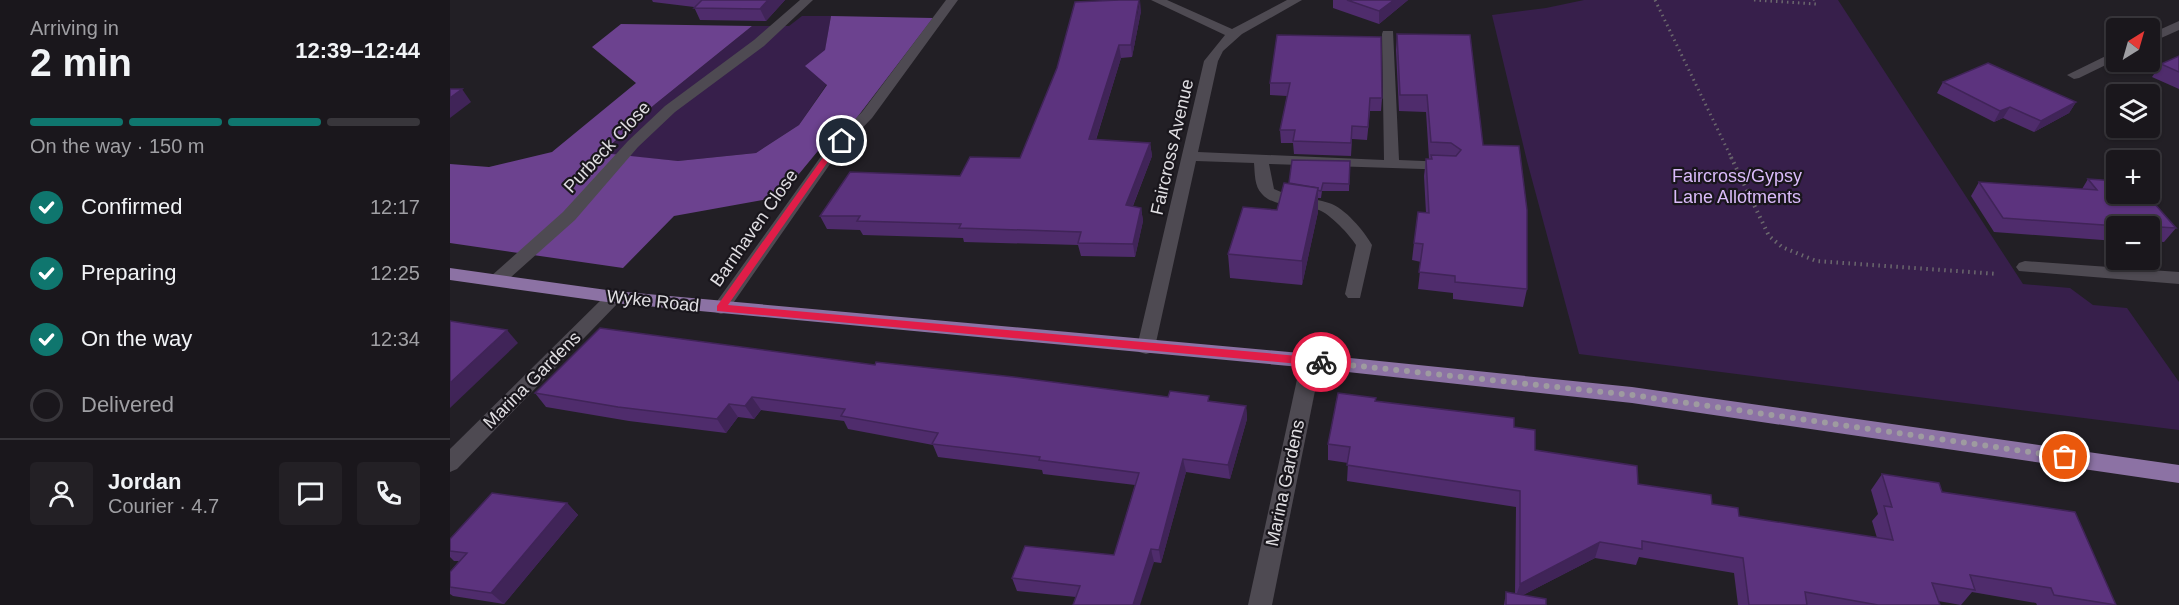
<!DOCTYPE html>
<meta charset="utf-8">
<style>
:root{--surface:#1a171c;--page:#232025;--text:#f1f3f6;--muted:#9f9fa3;--line:#38363b;--accent:#0f766e}
body{margin:0;font-family:Arial,sans-serif;background:var(--page);color:var(--text);height:100vh;display:flex;flex-direction:column;font-size:22px;white-space:nowrap}
*{box-sizing:border-box;margin:0}
p{font-size:20px;color:var(--muted)}
.icon{flex:none;width:33px;height:33px;fill:none;stroke:currentColor;stroke-width:2;stroke-linecap:round;stroke-linejoin:round}
.map{position:relative;flex:1;overflow:hidden}
.details{display:flex;flex-direction:column;background:var(--surface);width:450px}
.details>*{flex:none}
.needle{width:39px;rotate:37deg}
.tools{position:absolute;left:1656px;top:18px;display:grid;gap:12px}
.tools a{display:grid;place-items:center;width:54px;height:54px;border-radius:6px;background:var(--surface);box-shadow:0 2px 4px #0004,0 0 0 2px var(--line);font-size:30px}
.pin{position:absolute;display:grid;place-items:center;width:51px;height:51px;color:#fff;margin:-26px;border:3px solid #fff;border-radius:50%;box-shadow:0 2px 6px #0007}
.courier{position:absolute;display:grid;place-items:center;width:60px;height:60px;margin:-30px;border:4px solid #e11d48;border-radius:50%;background:#fff;color:#222;box-shadow:0 2px 8px #0007}
.head em{font-style:normal;font-weight:700}
.head div{display:flex;flex-direction:column-reverse}
.head{display:flex;align-items:center;justify-content:space-between;height:102px;padding:0 30px}
h1{font-size:39px;font-weight:700;line-height:45px}
.bar{display:grid;grid-template-columns:repeat(4,1fr);gap:9px 6px;align-content:center;height:72px;padding:0 30px}
.bar i{height:8px;border-radius:4px;background:var(--line)}
.bar .current{background:var(--accent)}
.bar p{grid-column:span 4}
.line{display:flex;align-items:center;gap:15px;padding:0 30px;border-top:2px solid var(--line)}
.line div{flex:1}
.round{display:grid;place-items:center;flex:none;width:63px;height:63px;border-radius:6px;background:var(--page)}
ol{padding:0 30px;list-style:none}
li{display:flex;align-items:center;gap:18px;height:66px}
li p{margin-inline-start:auto}
li .icon{padding:6px;border-radius:50%;background:var(--accent);color:#fff;stroke-width:4}
li:last-child{color:var(--muted)}
li i{width:33px;height:33px;border:3px solid var(--line);border-radius:50%}
main{display:flex;flex:1;min-height:0}
.map>svg:first-child{display:block}
</style>
<main>
<section class="details">
<div class="head"><div><h1>2 min</h1><p>Arriving in</p></div><em>12:39–12:44</em></div>
<div class="bar"><i class="current"></i><i class="current"></i><i class="current"></i><i></i><p>On the way · 150 m</p></div>
<ol>
<li><svg class="icon" aria-label="check" viewBox="0 0 24 24"><path d="M5 12l5 5 9-10"/></svg>Confirmed<p>12:17</p></li>
<li><svg class="icon" aria-label="check" viewBox="0 0 24 24"><path d="M5 12l5 5 9-10"/></svg>Preparing<p>12:25</p></li>
<li><svg class="icon" aria-label="check" viewBox="0 0 24 24"><path d="M5 12l5 5 9-10"/></svg>On the way<p>12:34</p></li>
<li><i></i>Delivered</li>
</ol>
<div class="line" style="height:108px"><a class="round"><svg class="icon" aria-label="person" viewBox="0 0 24 24"><circle cx="12" cy="8" r="4"/><path d="M4 21q1-7 8-7t8 7"/></svg></a><div><b>Jordan</b><p>Courier · 4.7</p></div><a class="round"><svg class="icon" aria-label="chat" viewBox="0 0 24 24"><path d="M4 5h16v11H9l-5 4z"/></svg></a><a class="round"><svg class="icon" aria-label="phone" viewBox="0 0 24 24"><path d="M5 4h4l2 5-3 2q2 4 5 5l2-3 5 2v4C11 20 4 13 5 4z"/></svg></a></div>
</section>
<div class="map">
<svg width="1729" height="605" viewBox="0 0 1729 605">
<rect width="100%" height="100%" fill="#221f25"/>
<!-- green -->
<g fill="#371f4b">
<path d="M1134,0H1388L1573,284L1620,288L1643,305L1677,308L1729,382V430L1129,354L1077,161L1042,15L1096,8Z"/>
<path d="M352,16H381L375,51L377,84L349,125L306,153L228,161L152,154L204,105L302,26H339Z"/>
</g>
<!-- forest -->
<path fill="#6c428f" d="M381,16L483,18L399,128L372,146L330,197L224,216L173,268L0,243V164L39,167L102,152L186,83L142,47L171,24L302,26L204,105L152,153L228,161L306,153L349,125L377,85L355,66L375,50Z"/>
<g fill="none" stroke-linecap="round" stroke-linejoin="round">
<!-- path-far1 -->
<g stroke="#6b686d" stroke-width="3" stroke-dasharray="1.5 4" stroke-linecap="butt">
<path d="M1205,0L1282,159"/>
<path d="M1304,0L1366,4L1364,0"/>
</g>
<!-- path -->
<path stroke="#6b686d" stroke-width="4" stroke-dasharray="1.5 4.5" stroke-linecap="butt" d="M1281,157L1319,236L1332,247L1366,261L1548,274"/>
<!-- minor -->
<g fill="#4e4a52" fill-rule="evenodd">
<path d="M350,0H363L314,46L225,112L188,147L125,220L52,285H40L37,281L40,277L113,212L178,141L215,106L304,40Z"/>
<path d="M496,0H508L422,118L387,154L277,312L271,314L265,312L262,308L265,304L377,148L412,112Z"/>
<path d="M701,0H717L782,29L837,0H852L792,34L773,51L768,61L748,152L934,160L932,34L933,31H943L949,160L998,162L1006,167L1003,170L819,164L824,189C841,197 861,197 879,203C894,207 915,232 922,245L910,298H898L895,294L906,245C900,235 880,214 869,210C853,205 824,208 812,194C804,186 805,173 804,163L746,161L705,347L703,352L696,354L689,352L687,347L754,61L775,35Z"/>
<path d="M1729,21V30L1700,43V34Z"/>
<path d="M1666,51V60L1629,78L1624,79L1617,75Z"/>
<path d="M1575,261L1729,272V284L1569,271L1566,267L1569,263Z"/>
<path d="M164,291L170,293L173,297L170,301L7,469L0,472V449L158,293Z"/>
<path d="M861,354L868,356L871,361L822,605H798L851,361L854,356Z"/>
</g>
<!-- major -->
<path fill="#8c72a4" fill-rule="evenodd" d="M0,268L164,291L861,354L1182,387L1729,465V483L1182,403L861,368L164,303L0,280Z"/>
</g>
<!-- wall -->
<g fill="#4f2c6c">
<path d="M202,0H335L316,21L250,20L244,7L203,2Z"/>
<path d="M883,0H958L929,24L883,8Z"/>
<path d="M691,11L682,57L671,58L646,140L700,143L702,156L683,206L691,208L693,221L685,257L631,256L628,245L514,242L513,238L413,235L410,230L377,229L370,216L570,158Z"/>
<path d="M947,34L1033,145L1077,289L1073,307L1003,299V293L968,289L971,262L962,260L964,243L976,213L974,176L976,159H979L976,112L949,111L946,50Z"/>
<path d="M827,35L932,98L931,111H920L917,140L902,139L901,156L844,154L843,143H831L830,130L837,96L820,95V83Z"/>
<path d="M1729,56V89L1702,77L1711,64Z"/>
<path d="M1493,82L1626,102L1619,113L1584,132L1553,118L1544,122L1487,93Z"/>
<path d="M900,161L899,191H872L871,198H868V212L852,285L780,278L778,254L827,210L839,184Z"/>
<path d="M1638,179L1726,228L1714,242L1700,241V226H1666V241L1544,232L1521,196L1529,182L1632,189Z"/>
<path d="M425,365L760,401L796,406L797,419L780,479L736,472L711,563L704,562L626,597L567,591L562,578L664,555L685,485L593,474L592,470L488,457L483,445L398,429L394,421L311,410L304,419L288,417L276,433L179,421L96,407L85,393Z"/>
<path d="M925,401L1064,427L1085,450L1188,484L1262,504L1289,516L1427,538L1422,521L1428,514L1421,490L1432,474L1492,492L1666,605H1587L1586,603L1522,592L1511,605L1488,601L1490,605H1288L1284,573L1189,557L1186,565L1145,558L1073,595L1096,605H1054L1056,592L1065,594L1066,507L897,481L898,463L878,460V444Z"/>
<path d="M117,503L128,515L54,604L3,596L0,594V572L9,561H4L0,557V539Z"/>
</g>
<!-- shaded-wall -->
<g fill="#402458">
<path d="M318,0H335L316,21L310,9Z"/>
<path d="M690,0L691,11L682,57L681,45Z"/>
<path d="M944,0H958L929,24V11Z"/>
<path d="M669,45L671,58L642,152L639,139Z"/>
<path d="M12,89L21,102L0,118V98Z"/>
<path d="M1626,102L1619,113L1584,132L1591,121Z"/>
<path d="M1560,107L1553,118L1544,122L1550,111Z"/>
<path d="M700,143L702,156L678,218L676,205Z"/>
<path d="M868,188V212L852,285V261Z"/>
<path d="M691,208L693,221L685,257L683,244Z"/>
<path d="M57,330L68,343L0,408V383Z"/>
<path d="M302,397L311,410L304,419L295,406Z"/>
<path d="M279,404L288,417L276,433L267,419Z"/>
<path d="M796,406L797,419L780,479L778,465Z"/>
<path d="M733,459L736,472L711,563L709,550Z"/>
<path d="M117,503L128,515L54,604L41,593Z"/>
<path d="M1150,542L1145,558L1065,599L1070,584Z"/>
<path d="M701,549L704,562L690,605H683Z"/>
</g>
<!-- building -->
<g fill="#5c337e" stroke="#402458" stroke-width="1.5">
<path d="M252,0H318L310,9L244,8Z"/>
<path d="M669,0H689L681,45H669L639,139L700,143L676,205L691,208L683,244L628,243L631,232L509,228L511,224L407,221L410,216H370L400,172L510,176L520,157L570,158L607,68L625,2Z"/>
<path d="M897,0H944L929,11Z"/>
<path d="M947,34L1020,35L1033,145L1069,146L1077,210V289L1005,282V276L969,272L973,244L964,243L968,212L979,213L976,159H982L981,155L1006,156L1011,150L1001,143L981,142L977,95H950Z"/>
<path d="M827,35L931,37L932,98H920L918,127L902,126L901,143L843,141L845,130H830L840,83H820Z"/>
<path d="M1729,56V72L1711,64Z"/>
<path d="M1538,63L1626,102L1591,121L1560,107L1550,111L1493,82Z"/>
<path d="M0,89H12L0,98Z"/>
<path d="M842,160L900,161L899,184L873,183L871,191L867,190L868,188L839,183Z"/>
<path d="M1638,179L1666,181V194H1696L1726,228L1692,226H1668L1553,218L1529,182L1647,190Z"/>
<path d="M834,183L868,188L852,261L778,254L793,207L827,210Z"/>
<path d="M0,321L57,330L0,383Z"/>
<path d="M150,328L425,365L426,362L564,377L718,397L720,391L759,396L758,401L796,406L778,465L733,459L709,550L701,549L683,605H623L630,586L562,578L575,546L664,555L689,473L589,460L590,457L482,444L488,433L391,416L395,409L302,397L295,406L279,404L267,419L168,407L85,393Z"/>
<path d="M888,393L926,398L925,401L1064,418V427L1085,430V450L1187,466L1188,484L1261,495L1262,504L1288,508L1289,516L1443,540L1434,506L1442,507L1432,474L1489,483L1492,492L1625,512L1666,605L1604,595L1601,588L1520,575L1525,590L1482,583L1490,605H1428L1355,592L1357,605H1299L1293,558L1192,541V549L1150,542L1070,584V491L897,465L900,447L878,444Z"/>
<path d="M42,493L117,503L41,593L0,587V572L17,553L0,551V539Z"/>
<path d="M1056,592L1096,599V605H1056Z"/>
</g>
<!-- route -->
<path fill="#e11d48" d="M389,140L396,141L384,153L278,305L871,358L877,362L871,366L267,311V306L379,149Z"/>
<g fill="none" stroke-linecap="round" stroke-linejoin="round">
<!-- done -->
<path stroke="#9e9ba0" stroke-width="6" stroke-dasharray="0 10.8" d="M871,362L1182,395L1615,457"/>
</g>
<g text-anchor="middle" stroke-width="4.5" stroke-linejoin="round" paint-order="stroke">
<!-- street labels -->
<g font-size="18" fill="#e0dee2" stroke="#19161c">
<text transform="translate(157 147) rotate(-47)" y="6">Purbeck Close</text>
<text transform="translate(722 147) rotate(-77)" y="6">Faircross Avenue</text>
<text transform="translate(304 228) rotate(-55)" y="6">Barnhaven Close</text>
<text transform="translate(203 301) rotate(6)" y="6">Wyke Road</text>
<text transform="translate(82 380) rotate(-45)" y="6">Marina Gardens</text>
<text transform="translate(835 483) rotate(-78)" y="6">Marina Gardens</text>
</g>
<!-- park labels -->
<g font-size="18" fill="#dabbfa" stroke="#19161c">
<text x="1287" y="182">Faircross/Gypsy<tspan x="1287" dy="21">Lane Allotments</tspan></text>
</g>
</g>
</svg>
<div class="tools">
<a><svg class="needle" viewBox="-14 -14 28 28"><path d="M0-13l5 13h-10z" fill="#e53935"/><path d="M0 13l5-13h-10z" fill="#9f9fa3"/></svg></a>
<a><svg class="icon" aria-label="layers" viewBox="0 0 24 24"><path d="M12 4l9 5-9 5-9-5zM3 14l9 5 9-5"/></svg></a>
<a>+</a>
<a>−</a>
</div>
<div class="pin" style="left:1615px;top:457px;background:#ea580c"><svg class="icon" aria-label="bag" viewBox="0 0 24 24"><path d="M5 8h14l-1 12H6zM9 8a3 3 0 0 1 6 0"/></svg></div>
<div class="pin" style="left:392px;top:141px;background:#1f2937"><svg class="icon" aria-label="home" viewBox="0 0 24 24"><path d="M3 11l9-7 9 7M6 9v11h12V9"/></svg></div>
<div class="courier" style="left:871px;top:362px"><svg class="icon" aria-label="bike" viewBox="0 0 24 24"><circle cx="6" cy="16" r="4"/><circle cx="18" cy="16" r="4"/><path d="M6 16l4-8h5l3 8M10 8l3 8H6M13 5h3"/></svg></div>
</div>
</main>
